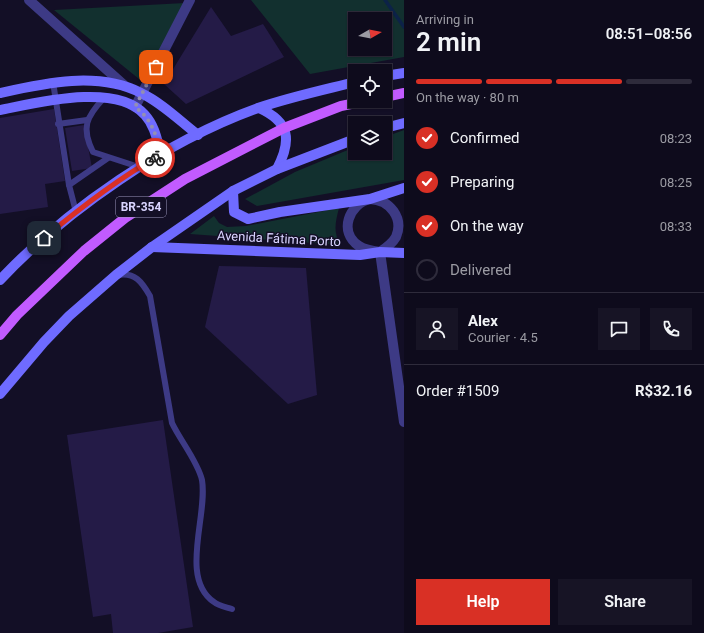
<!DOCTYPE html>
<meta charset="utf-8">
<style>
:root{--surface:#0e0b1c;--page:#171425;--text:#f1f3f6;--muted:#9b9ba3;--line:#2e2b3b;--accent:#d93025}
body{margin:0;font-family:Roboto,sans-serif;background:var(--page);color:var(--text);height:100vh;display:flex;flex-direction:column;font-size:15px;white-space:nowrap}
*{box-sizing:border-box;margin:0}
p{font-size:13px;color:var(--muted)}
.icon{flex:none;width:22px;height:22px;fill:none;stroke:currentColor;stroke-width:2;stroke-linecap:round;stroke-linejoin:round}
.map{position:relative;flex:1;overflow:hidden}
.panel{display:flex;flex-direction:column;background:var(--surface);width:300px}
.panel>*{flex:none}
.needle{width:26px;rotate:81deg}
.controls{position:absolute;left:348px;top:12px;display:grid;gap:8px}
.controls a{display:grid;place-items:center;width:44px;height:44px;border-radius:0px;background:var(--surface);box-shadow:0 1px 3px #0004,0 0 0 1px var(--line);font-size:20px}
.pin{position:absolute;display:grid;place-items:center;width:34px;height:34px;color:#fff;margin:-17px;border-radius:8px;box-shadow:0 2px 6px #0006}
.courier{position:absolute;display:grid;place-items:center;width:40px;height:40px;margin:-20px;border:3px solid #d93025;border-radius:50%;background:#fff;color:#222;box-shadow:0 1px 5px #0007}
.overview em{font-style:normal;font-weight:600}
.overview div{display:flex;flex-direction:column-reverse}
.overview{display:flex;align-items:center;justify-content:space-between;height:68px;padding:0 12px}
h1{font-size:26px;font-weight:600;line-height:30px}
.bar{display:grid;grid-template-columns:repeat(4,1fr);gap:6px 4px;align-content:center;height:48px;padding:0 12px}
.bar i{height:5px;border-radius:3px;background:var(--line)}
.bar .active{background:var(--accent)}
.bar p{grid-column:span 4}
.line{display:flex;align-items:center;gap:10px;padding:0 12px;border-top:1px solid var(--line)}
.line div{flex:1}
.round{display:grid;place-items:center;flex:none;width:42px;height:42px;border-radius:0px;background:var(--page)}
ol{padding:0 12px;list-style:none}
li{display:flex;align-items:center;gap:12px;height:44px}
li p{margin-inline-start:auto}
li .icon{padding:4px;border-radius:50%;background:var(--accent);color:#fff;stroke-width:4}
li:last-child{color:var(--muted)}
li i{width:22px;height:22px;border:2px solid var(--line);border-radius:50%}
.cta{display:flex;gap:8px;margin-top:auto;padding:8px 12px}
.cta a{flex:1;height:46px;border-radius:0px;background:var(--accent);color:#fff;font-size:16px;font-weight:600;line-height:46px;text-align:center}
.cta a+a{background:var(--page);color:var(--text)}
main{display:flex;flex:1;min-height:0}
.map>svg:first-child{display:block}
</style>
<main>
<div class="map">
<svg width="404" height="633" viewBox="0 0 404 633">
<rect width="100%" height="100%" fill="#130f26"/>
<!-- green -->
<g fill="#12302f" fill-rule="evenodd">
<path d="M251,0H404V57L310,74ZM355,19H385V49H355Z"/>
<path d="M185,3L144,83L54,10Z"/>
<path d="M404,130V180L257,206L245,199L295,172L355,147V153H385V137Z"/>
<path d="M339,208C335,223 333,233 341,245L190,234L214,216L219,223L227,227L246,226Z"/>
</g>
<g fill="none" stroke-linecap="round" stroke-linejoin="round">
<!-- stream -->
<path stroke="#0c2248" stroke-width="3.5" d="M385,0L404,27"/>
</g>
<!-- building -->
<g fill="#241b47">
<path d="M211,7L231,36L263,24L284,57L186,104L164,84Z"/>
<path d="M54,109L65,181L45,184L48,207L0,214V118Z"/>
<path d="M84,125L92,168L72,171L65,128Z"/>
<path d="M219,266L306,268L317,395L288,404L205,327Z"/>
<path d="M163,420L193,627L158,633H113L111,614L93,617L67,435Z"/>
</g>
<g fill="none" stroke-linecap="round" stroke-linejoin="round">
<!-- lane -->
<g stroke="#3d3a85" stroke-width="6">
<path d="M53,82L69,185L76,212"/>
<path d="M104,98C86,117 81,128 93,152L139,167"/>
<path d="M58,124L87,120"/>
<path d="M69,185L108,158"/>
<path d="M118,275C135,272 142,282 150,296L172,423C180,440 198,462 202,480C208,516 179,578 214,602C219,606 226,607 232,609"/>
</g>
<!-- street -->
<g stroke="#3d3a85" stroke-width="10">
<path d="M29,0L125,86"/>
<path d="M135,107L190,0"/>
<path d="M370,199C390,200 404,218 396,237C392,244 386,248 380,252C372,251 365,250 359,246C338,232 349,204 370,199Z"/>
<path d="M380,252L404,422"/>
</g>
<!-- secondary -->
<g stroke="#6f6bff" stroke-width="10">
<path d="M385,76L404,73"/>
<path d="M0,93C45,83 98,71 141,93C162,103 180,121 198,135"/>
<path d="M259,108C290,122 292,140 277,169"/>
<path d="M0,110C36,103 117,82 145,115C155,126 157,140 161,154"/>
<path d="M385,128L404,123"/>
<path d="M233,191L234,212L248,219L280,212L370,199L404,188"/>
<path d="M152,247L360,255L380,252L404,253"/>
<path d="M0,280C67,209 166,141 258,108C290,97 323,90 355,82"/>
<path d="M0,394L44,342L69,316L116,275L152,247L233,191L277,169L355,139"/>
</g>
<!-- primary -->
<g stroke="#c25bff" stroke-width="10">
<path d="M385,97L404,93"/>
<path d="M0,335L17,315L84,251L125,218L185,179L284,128L341,106L366,101"/>
</g>
</g>
<g fill="none" stroke-linecap="round" stroke-linejoin="round">
<!-- done -->
<path stroke="#948fb3" stroke-width="4" stroke-dasharray="0 7.2" d="M155,158L161,154C156,135 152,119 135,107L156,67"/>
<!-- route -->
<path stroke="#d93025" stroke-width="5" d="M44,238C79,209 116,180 155,158"/>
</g>
<g text-anchor="middle" stroke-width="3" stroke-linejoin="round" paint-order="stroke">
<!-- shield labels -->
<rect fill="#130f26" stroke="#9e99be" stroke-width="1" x="116" y="197" width="50" height="20" rx="3"/>
<g font-size="12" font-weight="bold" fill="#d9d4ff">
<text x="141" y="211">BR-354</text>
</g>
<!-- street labels -->
<g font-size="13" fill="#d9d4ff" stroke="#130f26">
<text transform="translate(279 238) rotate(3)" y="5">Avenida Fátima Porto</text>
</g>
</g>
</svg>
<div class="controls">
<a><svg class="needle" viewBox="-14 -14 28 28"><path d="M0-13l5 13h-10z" fill="#e53935"/><path d="M0 13l5-13h-10z" fill="#9b9ba3"/></svg></a>
<a><svg class="icon" aria-label="locate" viewBox="0 0 24 24"><circle cx="12" cy="12" r="6"/><path d="M12 2v4M12 18v4M2 12h4M18 12h4"/></svg></a>
<a><svg class="icon" aria-label="layers" viewBox="0 0 24 24"><path d="M12 4l9 5-9 5-9-5zM3 14l9 5 9-5"/></svg></a>
</div>
<div class="pin" style="left:156px;top:67px;background:#ea580c"><svg class="icon" aria-label="bag" viewBox="0 0 24 24"><path d="M5 8h14l-1 12H6zM9 8a3 3 0 0 1 6 0"/></svg></div>
<div class="pin" style="left:44px;top:238px;background:#1f2937"><svg class="icon" aria-label="home" viewBox="0 0 24 24"><path d="M3 11l9-7 9 7M6 9v11h12V9"/></svg></div>
<div class="courier" style="left:155px;top:158px"><svg class="icon" aria-label="bike" viewBox="0 0 24 24"><circle cx="6" cy="16" r="4"/><circle cx="18" cy="16" r="4"/><path d="M6 16l4-8h5l3 8M10 8l3 8H6M13 5h3"/></svg></div>
</div>
<section class="panel">
<div class="overview"><div><h1>2 min</h1><p>Arriving in</p></div><em>08:51–08:56</em></div>
<div class="bar"><i class="active"></i><i class="active"></i><i class="active"></i><i></i><p>On the way · 80 m</p></div>
<ol>
<li><svg class="icon" aria-label="check" viewBox="0 0 24 24"><path d="M5 12l5 5 9-10"/></svg>Confirmed<p>08:23</p></li>
<li><svg class="icon" aria-label="check" viewBox="0 0 24 24"><path d="M5 12l5 5 9-10"/></svg>Preparing<p>08:25</p></li>
<li><svg class="icon" aria-label="check" viewBox="0 0 24 24"><path d="M5 12l5 5 9-10"/></svg>On the way<p>08:33</p></li>
<li><i></i>Delivered</li>
</ol>
<div class="line" style="height:72px"><a class="round"><svg class="icon" aria-label="person" viewBox="0 0 24 24"><circle cx="12" cy="8" r="4"/><path d="M4 21q1-7 8-7t8 7"/></svg></a><div><b>Alex</b><p>Courier · 4.5</p></div><a class="round"><svg class="icon" aria-label="chat" viewBox="0 0 24 24"><path d="M4 5h16v11H9l-5 4z"/></svg></a><a class="round"><svg class="icon" aria-label="phone" viewBox="0 0 24 24"><path d="M5 4h4l2 5-3 2q2 4 5 5l2-3 5 2v4C11 20 4 13 5 4z"/></svg></a></div>
<div class="line" style="height:52px"><div>Order #1509</div><b>R$32.16</b></div>
<div class="cta"><a>Help</a><a>Share</a></div>
</section>
</main>
